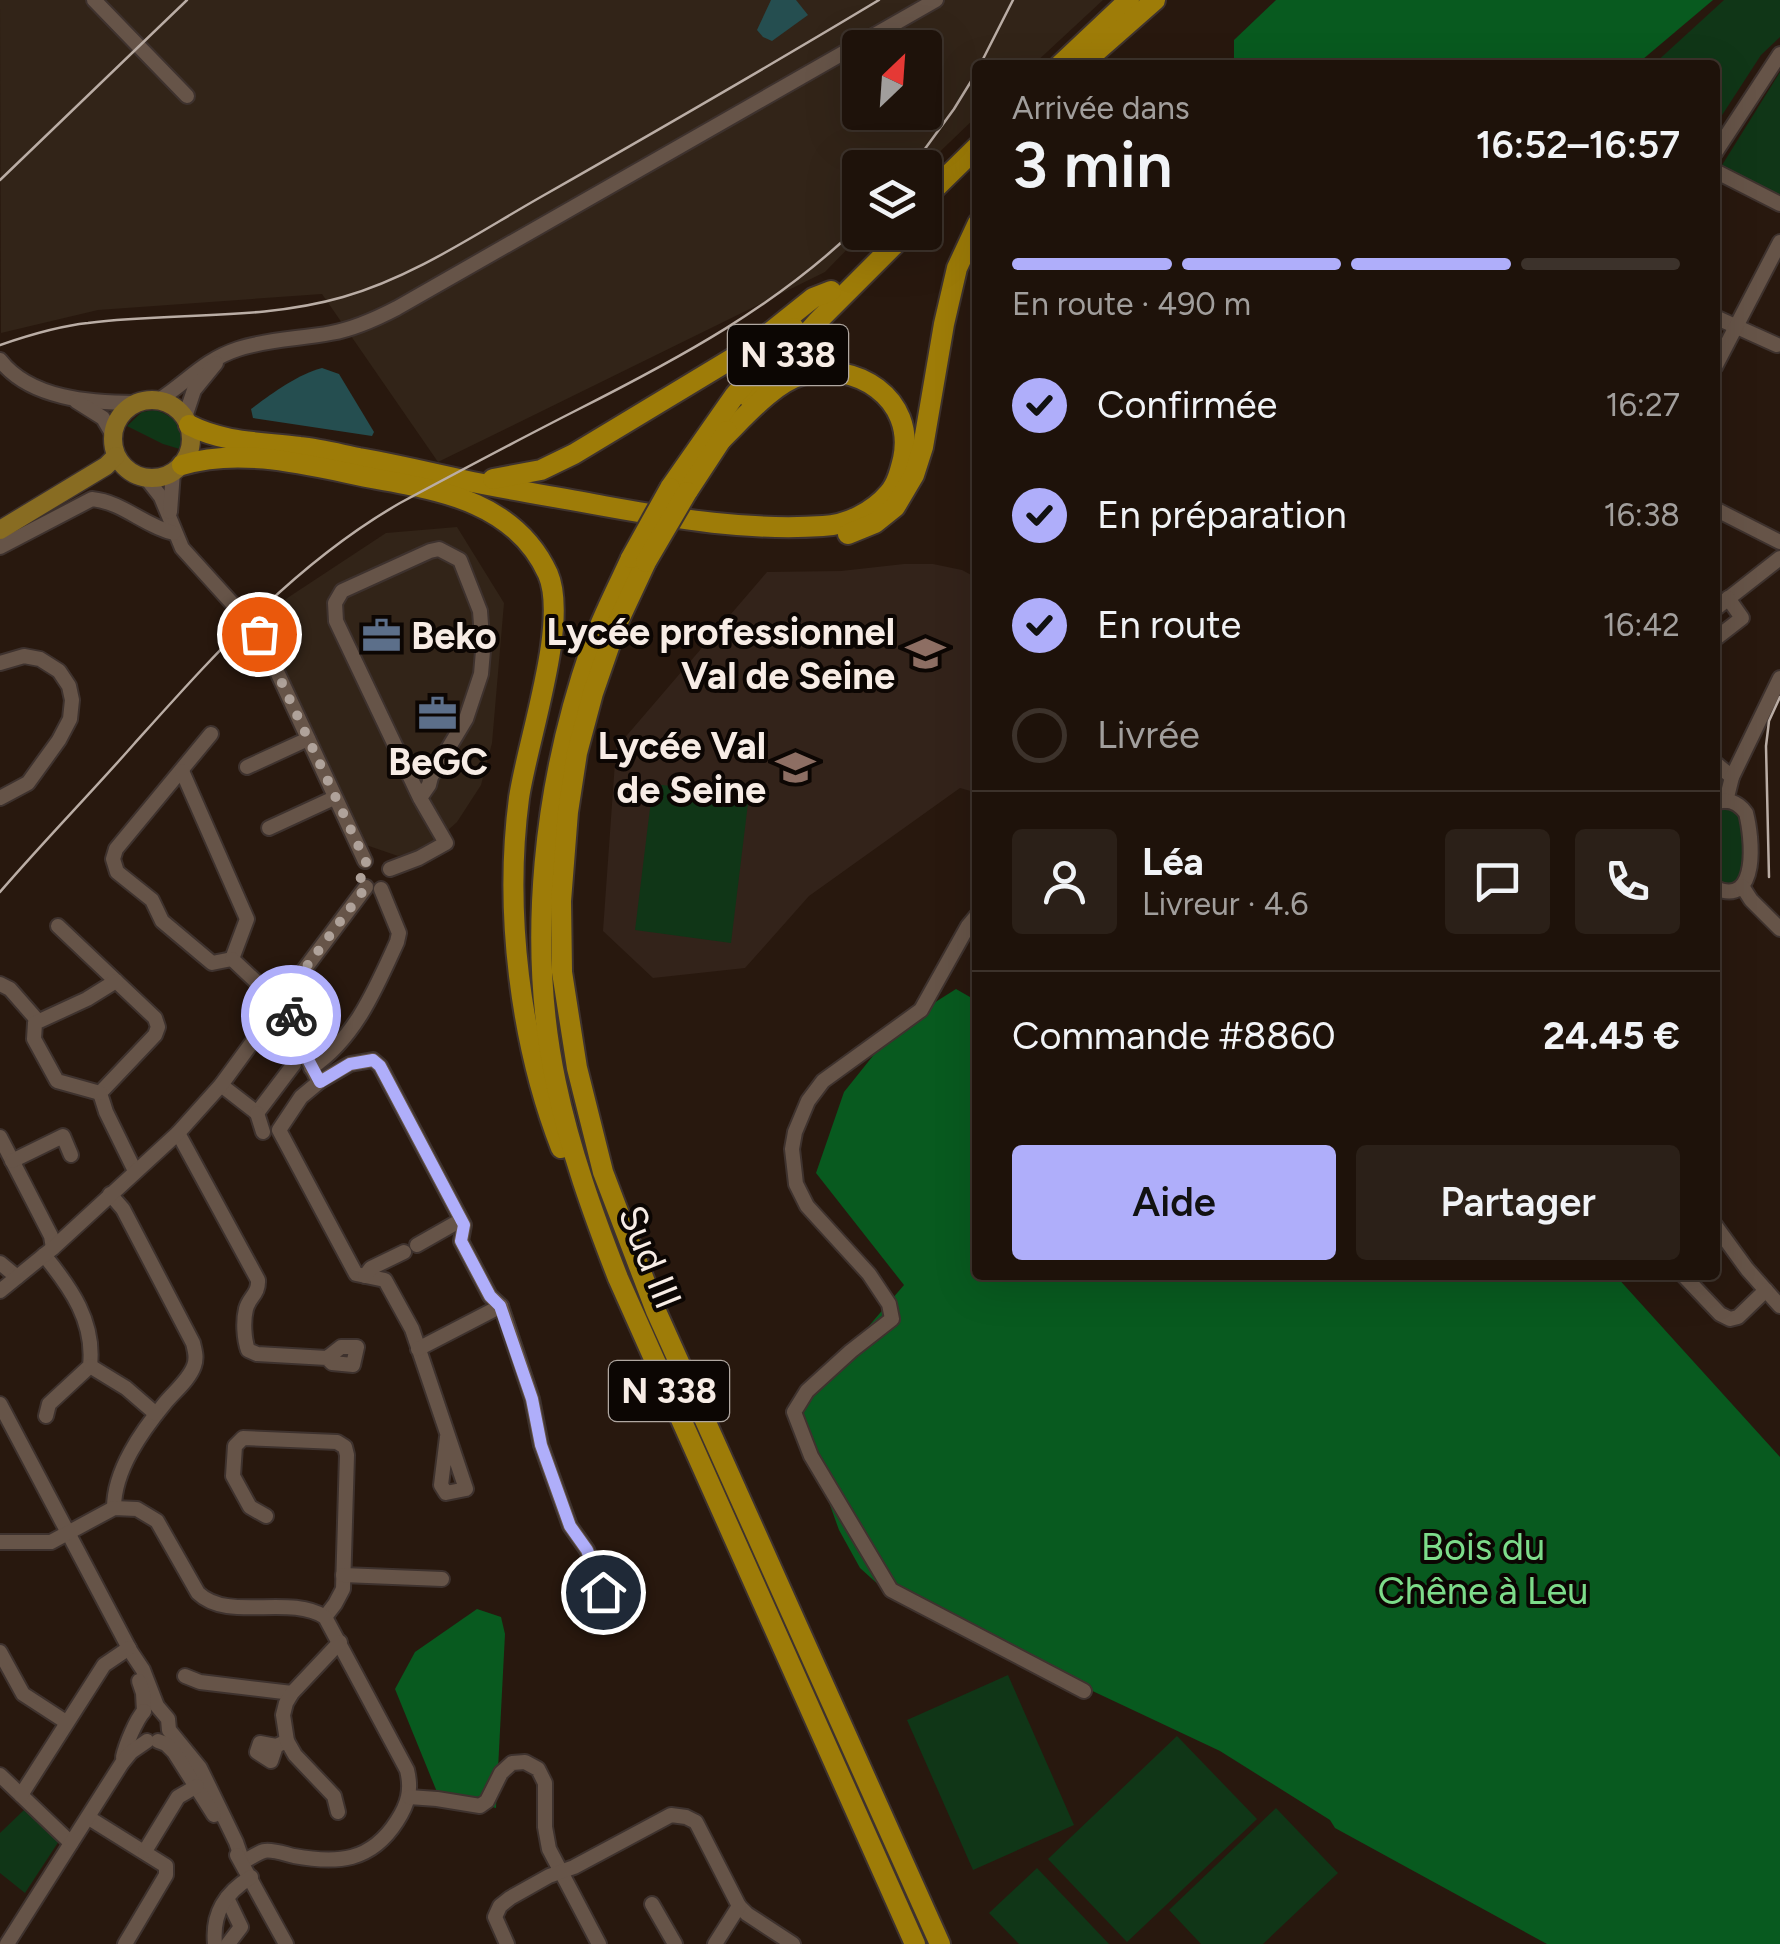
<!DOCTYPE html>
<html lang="fr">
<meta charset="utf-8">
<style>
:root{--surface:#1e120a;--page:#2b2018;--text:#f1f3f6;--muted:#a19e9c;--line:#3c322b;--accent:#afaefa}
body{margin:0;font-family:Figtree,sans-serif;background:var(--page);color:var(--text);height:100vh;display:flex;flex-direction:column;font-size:38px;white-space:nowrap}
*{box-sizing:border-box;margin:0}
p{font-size:32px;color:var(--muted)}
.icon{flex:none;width:55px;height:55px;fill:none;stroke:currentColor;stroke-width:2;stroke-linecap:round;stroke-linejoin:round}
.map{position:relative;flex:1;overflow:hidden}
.side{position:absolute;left:972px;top:60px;width:748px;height:1220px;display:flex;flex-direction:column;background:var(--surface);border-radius:10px;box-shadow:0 10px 40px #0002,0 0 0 2px var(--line)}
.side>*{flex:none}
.needle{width:65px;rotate:25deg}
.controls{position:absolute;left:842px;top:30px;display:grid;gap:20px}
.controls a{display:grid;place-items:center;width:100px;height:100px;border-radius:10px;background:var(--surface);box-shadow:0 10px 40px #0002,0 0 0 2px var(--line);font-size:50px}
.pin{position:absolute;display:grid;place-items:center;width:85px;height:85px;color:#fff;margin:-42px;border:5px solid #fff;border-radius:50%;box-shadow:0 2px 10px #0007}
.courier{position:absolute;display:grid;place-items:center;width:100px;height:100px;margin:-50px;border:8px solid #afaefa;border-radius:50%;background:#fff;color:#222;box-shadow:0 2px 12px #0007}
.headline em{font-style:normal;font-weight:600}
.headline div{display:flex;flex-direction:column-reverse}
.headline{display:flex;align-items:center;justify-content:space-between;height:170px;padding:0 40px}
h1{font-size:65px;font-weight:600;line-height:75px}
.bar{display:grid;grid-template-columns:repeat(4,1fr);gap:15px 10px;align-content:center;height:120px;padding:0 40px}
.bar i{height:12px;border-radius:8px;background:var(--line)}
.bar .selected{background:var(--accent)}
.bar p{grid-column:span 4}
.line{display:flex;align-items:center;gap:25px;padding:0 40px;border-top:2px solid var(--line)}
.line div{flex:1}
.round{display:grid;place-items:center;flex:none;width:105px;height:105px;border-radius:10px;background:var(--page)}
ol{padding:0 40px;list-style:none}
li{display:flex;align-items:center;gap:30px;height:110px}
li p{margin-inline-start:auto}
li .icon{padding:10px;border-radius:50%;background:var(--accent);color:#111;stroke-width:4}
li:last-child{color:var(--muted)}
li i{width:55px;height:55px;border:5px solid var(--line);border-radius:50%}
.primary-button{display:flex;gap:20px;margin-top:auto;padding:20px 40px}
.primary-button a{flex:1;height:115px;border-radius:10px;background:var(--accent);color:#111;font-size:40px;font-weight:600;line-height:115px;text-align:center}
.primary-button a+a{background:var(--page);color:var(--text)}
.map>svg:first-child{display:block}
</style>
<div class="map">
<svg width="1780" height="1944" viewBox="0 0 1780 1944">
<rect width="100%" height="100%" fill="#28180e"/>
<!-- industrial -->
<g fill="#322418" fill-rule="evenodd">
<path d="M0,0H1103L1033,65H978L977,116L924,167L860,168V232L863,233L825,272L438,462L322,294L98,310L1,333ZM860,48H925V112H860Z"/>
<path d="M457,527L504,603L492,743L481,785L457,822L428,848L398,856L366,845L257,618L386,533Z"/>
</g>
<!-- education -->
<path fill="#33231a" d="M904,564H933L962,570L977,578L978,787L974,792L960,788L809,896L745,968L653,978L603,931L616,748L767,572L841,571Z"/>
<!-- green -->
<g fill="#103617">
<path d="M1724,0H1780V37L1761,55L1715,126V65H1653Z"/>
<path d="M1780,72V201L1719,170Z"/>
<path d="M155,410C175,416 186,428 183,450L163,444L127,426L142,412Z"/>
<path d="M653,784L749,795L731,943L635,930Z"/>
<path d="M1721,807H1729L1742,818C1743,841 1751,875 1728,887L1715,881V811Z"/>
<path d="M1008,1675L1074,1825L973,1870L907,1720Z"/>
<path d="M1177,1736L1257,1819L1127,1942L1048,1859Z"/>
<path d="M1276,1808L1338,1873L1263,1944H1201L1169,1910Z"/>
<path d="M24,1810L59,1841L25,1893L0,1873V1833Z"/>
<path d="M1037,1868L1109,1944H1019L989,1913Z"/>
</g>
<!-- forest -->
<g fill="#085a1f">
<path d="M1276,0H1713L1636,65H1234V40Z"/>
<path d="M956,989L977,1001L978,1275H1615L1780,1457V1944H1547L1335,1828L1330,1820L1220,1751L891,1596L860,1568L839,1530L796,1411L904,1285L816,1173L844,1092L896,1027Z"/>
<path d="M477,1609L501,1617L505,1634L496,1808L437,1792L395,1689L415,1652Z"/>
</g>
<!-- water -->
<g fill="#254e50">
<path d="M771,0H796L808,15L772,41L763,37L757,30Z"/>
<path d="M322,368L339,374L374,432L372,436L253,418L251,409C271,394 298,374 322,368Z"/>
</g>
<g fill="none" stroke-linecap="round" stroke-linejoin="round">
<defs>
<g id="minor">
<path d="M94,0L187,96"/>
<path d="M1715,153L1780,54"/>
<path d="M1715,171L1780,204"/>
<path d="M1715,317L1777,345"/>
<path d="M0,360C30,399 91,403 136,403"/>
<path d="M1715,367L1780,242"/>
<path d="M159,400C187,382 204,360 238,349C268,339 300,339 331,333C354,329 376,319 397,308L936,0"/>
<path d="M76,401L103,418L113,435"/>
<path d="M185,417L194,390L216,363"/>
<path d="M146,478L161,497L182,548L259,633L365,861"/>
<path d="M1715,509L1780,542"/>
<path d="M170,512L173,472"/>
<path d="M0,547L92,499C123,502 144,526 174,533"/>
<path d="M1715,609L1780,558"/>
<path d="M1715,639L1742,618L1728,598"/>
<path d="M0,663L24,656L40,659L59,671L69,686L72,700L70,719L59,740L28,783L0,798"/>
<path d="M211,734L116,849L113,859L117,872L152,900L162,921L212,963L232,959"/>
<path d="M1715,763L1732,777"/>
<path d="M247,767L308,739"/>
<path d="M182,771L247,919L232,959"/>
<path d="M1726,801L1732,777L1780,678"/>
<path d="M1715,803C1727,798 1738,802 1746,813C1752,836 1760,908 1715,888"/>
<path d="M269,828L334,798"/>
<path d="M390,869L419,858L446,843L420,798L336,621L335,603L342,591L430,551L439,549L460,560L480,611L483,651L481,674L466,719L431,777L429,785L420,798"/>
<path d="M1742,886L1751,900L1780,929"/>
<path d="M978,914L968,926L921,1010L823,1081L808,1101L795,1132L792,1149L796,1184L807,1206L869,1274L889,1304L892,1319L851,1351L807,1391L794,1412L811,1456L891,1590L1084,1691"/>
<path d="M58,926L155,1018L158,1027L155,1035L100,1093L106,1112L135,1171"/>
<path d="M232,959L266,991"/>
<path d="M0,984L10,989L38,1021"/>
<path d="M289,990L366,887"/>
<path d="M270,1018L262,1008L263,995C270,986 279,985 289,990"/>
<path d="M286,1018L319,1082L301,1097L279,1130L356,1274L385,1280L412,1329L466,1489L446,1493L441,1485L447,1437"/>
<path d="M280,1020L286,1018L294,1010V997L289,990"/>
<path d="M311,1068C355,1039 376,988 397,942L399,933L381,889"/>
<path d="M319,1082L350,1064L373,1060L380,1066L464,1225L461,1241L490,1296L501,1306L532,1399L541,1445L570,1526L587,1550L613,1618L594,1626L586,1610L603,1591"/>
<path d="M221,1085L257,1113L294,1064"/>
<path d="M100,1093L57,1081L34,1039L35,1023L87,999L116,981"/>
<path d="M257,1113L263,1132"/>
<path d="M178,1133L258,1280C259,1294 249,1297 246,1309C243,1321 244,1339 248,1350L257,1354L327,1358L332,1363L353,1365L357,1347H341L327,1358"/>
<path d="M0,1137L51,1236L53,1248"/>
<path d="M12,1161L63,1136L71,1155"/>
<path d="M110,1194L123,1209L193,1343C195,1351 197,1358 194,1366C189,1380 174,1392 165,1403C142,1431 114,1470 114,1508"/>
<path d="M1715,1225L1747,1269L1780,1306"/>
<path d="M417,1245L461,1220"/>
<path d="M44,1255C71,1288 95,1322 90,1366L49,1404L46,1416"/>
<path d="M0,1263L17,1277"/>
<path d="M1683,1275L1720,1314L1730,1319L1738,1317L1766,1290"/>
<path d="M365,1276L371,1268L404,1252"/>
<path d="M0,1291L53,1248L178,1133L221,1085L270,1018"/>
<path d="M418,1349L501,1306"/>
<path d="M90,1366L126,1388L156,1414"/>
<path d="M0,1404L131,1652L143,1670L157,1706L168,1719L169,1730L200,1768L236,1842L243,1862"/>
<path d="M266,1516L250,1507L233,1476L235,1446L243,1438L337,1442L345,1447L347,1455L343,1589L335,1604L325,1617"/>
<path d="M0,1542H51L114,1508L137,1509L157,1521L198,1593C228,1622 289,1594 325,1617L407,1770C412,1790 408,1804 397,1821C371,1862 337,1864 294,1856C285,1854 272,1849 264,1851C257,1853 249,1859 243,1862"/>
<path d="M343,1575L442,1579"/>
<path d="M0,1652L23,1694L66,1722"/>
<path d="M185,1676L200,1682L292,1693"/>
<path d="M139,1681L143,1693L144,1711"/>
<path d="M158,1741L166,1744L174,1752L214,1815"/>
<path d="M276,1746L271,1761L257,1752L260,1743L276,1746L287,1741"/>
<path d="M123,1757C126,1744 136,1720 144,1711"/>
<path d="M0,1775L71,1843"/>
<path d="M21,1795L104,1665L129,1648"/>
<path d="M409,1797L437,1799L480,1806L487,1801L501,1773L512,1763L525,1762L538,1769L545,1783V1827L549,1849L599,1944"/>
<path d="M338,1812L334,1796L295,1755L287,1741L283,1715L286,1703L292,1693L340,1642"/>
<path d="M89,1818L166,1866V1875L125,1944"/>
<path d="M145,1851L178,1797L197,1786"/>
<path d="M237,1855L286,1944"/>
<path d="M227,1898L241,1927L228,1944"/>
<path d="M652,1904L675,1944"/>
<path d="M739,1906L747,1914L793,1944"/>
<path d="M7,1944L122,1763L131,1752L147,1741"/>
<path d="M215,1944C212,1913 225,1893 251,1877"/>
<path d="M507,1944L495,1917L500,1906L510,1898L549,1876L574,1867L671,1815L686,1817L696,1822L739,1906L715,1944"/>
</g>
<g id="major">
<circle cx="152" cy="439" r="39"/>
<path d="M0,530L106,466L116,456"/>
</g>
<g id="highway">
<path d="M1060,65L1129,0"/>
<path d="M1081,65L1155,0"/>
<path d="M925,198L978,146"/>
<path d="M750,399L817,322L907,232"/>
<path d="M189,425C224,443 261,442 300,447C319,449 339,454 359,458C394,464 428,472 463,480C510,490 557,497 604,506C676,519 750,531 823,526C847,525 873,512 889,493C897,484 900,471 903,459C916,398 855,360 802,375C773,383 742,420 720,441"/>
<path d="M182,465C244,446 315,467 377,479C445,491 516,504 548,574C569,623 527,742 519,798C504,911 520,1042 561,1148"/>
<path d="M493,479L541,470L574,454L753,346L813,298L831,291"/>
<path d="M670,488L735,395L794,328"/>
<path d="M687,492L727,431"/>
<path d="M848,534L875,523L895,507L914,475L923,447L944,324L957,268L978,223"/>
<path d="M631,558C618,587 602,617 591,648C544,783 526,942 556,1083C570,1150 593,1214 618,1278L915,1944"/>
<path d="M646,562L617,624L593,693L577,753L568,812L561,901L562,972L577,1068L603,1172L656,1311L940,1944"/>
</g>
</defs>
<!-- minor casing -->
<use href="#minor" stroke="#3e322e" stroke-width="18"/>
<!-- major casing -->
<use href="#major" stroke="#3e322e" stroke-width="21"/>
<!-- highway casing -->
<use href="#highway" stroke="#3e322e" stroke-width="24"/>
<!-- minor -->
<use href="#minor" stroke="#665448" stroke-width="14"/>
<!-- major -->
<use href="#major" stroke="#886c22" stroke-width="18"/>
<!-- highway -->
<use href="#highway" stroke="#9e7c08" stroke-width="20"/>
<!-- tram -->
<path stroke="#baada5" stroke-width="2.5" d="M1769,877L1766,746L1769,721L1780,697"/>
<!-- rail -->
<g stroke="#baada5" stroke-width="2.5">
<path d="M980,65L1013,0"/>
<path d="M911,168L954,109L978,70"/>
<path d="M0,180L187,0"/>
<path d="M0,345C29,335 58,326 88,323C173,312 260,321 343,297C413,277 476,234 539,198C653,133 766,68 879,0"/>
<path d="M0,892C43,842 90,794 134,744C215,654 294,564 400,503C458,472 516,441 575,411C678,359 777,306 860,225"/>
</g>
<defs>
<g id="highway-bridge">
<path d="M631,558L670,488"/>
<path d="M646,562L687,492"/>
</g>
</defs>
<!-- highway-bridge casing -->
<use href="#highway-bridge" stroke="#3e322e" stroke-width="24" stroke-linecap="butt"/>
<!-- highway-bridge -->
<use href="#highway-bridge" stroke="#9e7c08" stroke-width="20"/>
</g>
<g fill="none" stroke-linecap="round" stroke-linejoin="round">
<!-- done -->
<path stroke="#afa29a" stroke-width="10" stroke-dasharray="0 18" d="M259,634L366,862L359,875L366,887L289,990L295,1003L291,1015"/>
<!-- route -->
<path stroke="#afaefa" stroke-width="12" d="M291,1015L286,1018L320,1082L350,1064L373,1060L380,1066L464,1225L461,1241L490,1296L500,1306L532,1399L541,1445L560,1498L570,1526L587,1550L603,1592"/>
</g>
<!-- icons -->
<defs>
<symbol id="office-bare" viewBox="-9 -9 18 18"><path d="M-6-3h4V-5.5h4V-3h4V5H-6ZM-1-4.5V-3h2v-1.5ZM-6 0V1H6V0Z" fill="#5c6f8a" stroke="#0c0603" stroke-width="2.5" paint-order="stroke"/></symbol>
<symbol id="school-bare" viewBox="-9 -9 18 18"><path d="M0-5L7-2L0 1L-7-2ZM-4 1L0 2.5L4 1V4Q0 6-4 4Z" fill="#8d6e63" stroke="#0c0603" stroke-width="2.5" paint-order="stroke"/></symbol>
</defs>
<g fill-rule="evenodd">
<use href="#office-bare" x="354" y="608" width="55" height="55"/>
<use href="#school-bare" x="898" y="626" width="55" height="55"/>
<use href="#office-bare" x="410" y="686" width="55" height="55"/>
<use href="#school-bare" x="768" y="740" width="55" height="55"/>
</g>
<g text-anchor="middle" stroke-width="8" stroke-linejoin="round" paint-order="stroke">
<!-- shield labels -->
<g fill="#0c0603" stroke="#b0a7a1" stroke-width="2.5">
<rect x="728" y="325" width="120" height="60" rx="8"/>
<rect x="609" y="1361" width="120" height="60" rx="8"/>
</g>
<g font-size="35" font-weight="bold" fill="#f7ece5">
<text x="788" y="367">N 338</text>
<text x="669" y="1403">N 338</text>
</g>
<!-- poi labels -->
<g font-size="38" font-weight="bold" fill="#f7ece5" stroke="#0c0603" text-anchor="end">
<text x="895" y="645">Lycée professionnel<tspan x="895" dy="44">Val de Seine</tspan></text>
<text x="411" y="649" text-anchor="start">Beko</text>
<text x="766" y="759">Lycée Val<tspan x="766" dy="44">de Seine</tspan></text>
<text x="438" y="775" text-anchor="middle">BeGC</text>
</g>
<!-- street labels -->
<g font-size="38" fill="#f7ece5" stroke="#0c0603">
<text transform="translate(650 1257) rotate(68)" y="13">Sud III</text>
</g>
<!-- park labels -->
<g font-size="38" fill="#7ddc8a" stroke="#0c0603">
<text x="1483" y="1560">Bois du<tspan x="1483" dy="44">Chêne à Leu</tspan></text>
</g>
</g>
</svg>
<div class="controls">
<a><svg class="needle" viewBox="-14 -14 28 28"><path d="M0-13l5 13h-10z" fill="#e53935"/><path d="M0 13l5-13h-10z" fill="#a19e9c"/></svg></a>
<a><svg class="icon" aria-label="layers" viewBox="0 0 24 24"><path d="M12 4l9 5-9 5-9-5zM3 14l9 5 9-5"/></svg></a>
</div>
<div class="pin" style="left:259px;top:634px;background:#ea580c"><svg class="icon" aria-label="bag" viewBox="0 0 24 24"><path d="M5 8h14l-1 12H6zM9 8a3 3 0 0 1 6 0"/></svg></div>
<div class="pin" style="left:603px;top:1592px;background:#1f2937"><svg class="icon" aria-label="home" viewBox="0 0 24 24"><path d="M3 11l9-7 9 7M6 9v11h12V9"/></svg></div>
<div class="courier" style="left:291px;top:1015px"><svg class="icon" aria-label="bike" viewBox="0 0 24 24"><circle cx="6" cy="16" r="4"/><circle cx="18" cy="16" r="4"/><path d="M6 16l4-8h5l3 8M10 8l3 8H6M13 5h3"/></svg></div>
<section class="side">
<div class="headline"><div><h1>3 min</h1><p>Arrivée dans</p></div><em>16:52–16:57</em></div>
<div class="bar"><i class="selected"></i><i class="selected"></i><i class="selected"></i><i></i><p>En route · 490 m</p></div>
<ol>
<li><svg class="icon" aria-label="check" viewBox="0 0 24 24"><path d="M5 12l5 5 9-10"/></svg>Confirmée<p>16:27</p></li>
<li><svg class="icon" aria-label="check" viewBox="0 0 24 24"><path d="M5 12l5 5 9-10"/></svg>En préparation<p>16:38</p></li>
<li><svg class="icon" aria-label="check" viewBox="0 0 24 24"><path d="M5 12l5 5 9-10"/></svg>En route<p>16:42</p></li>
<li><i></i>Livrée</li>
</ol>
<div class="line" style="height:180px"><a class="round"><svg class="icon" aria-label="person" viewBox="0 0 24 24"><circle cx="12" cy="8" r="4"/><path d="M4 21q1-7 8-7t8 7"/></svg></a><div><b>Léa</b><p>Livreur · 4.6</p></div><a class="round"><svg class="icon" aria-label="chat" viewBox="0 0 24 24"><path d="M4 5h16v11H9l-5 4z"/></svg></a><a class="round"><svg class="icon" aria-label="phone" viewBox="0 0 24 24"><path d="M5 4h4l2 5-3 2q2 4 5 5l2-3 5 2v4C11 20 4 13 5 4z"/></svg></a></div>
<div class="line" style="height:130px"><div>Commande #8860</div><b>24.45 €</b></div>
<div class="primary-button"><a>Aide</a><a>Partager</a></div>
</section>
</div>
